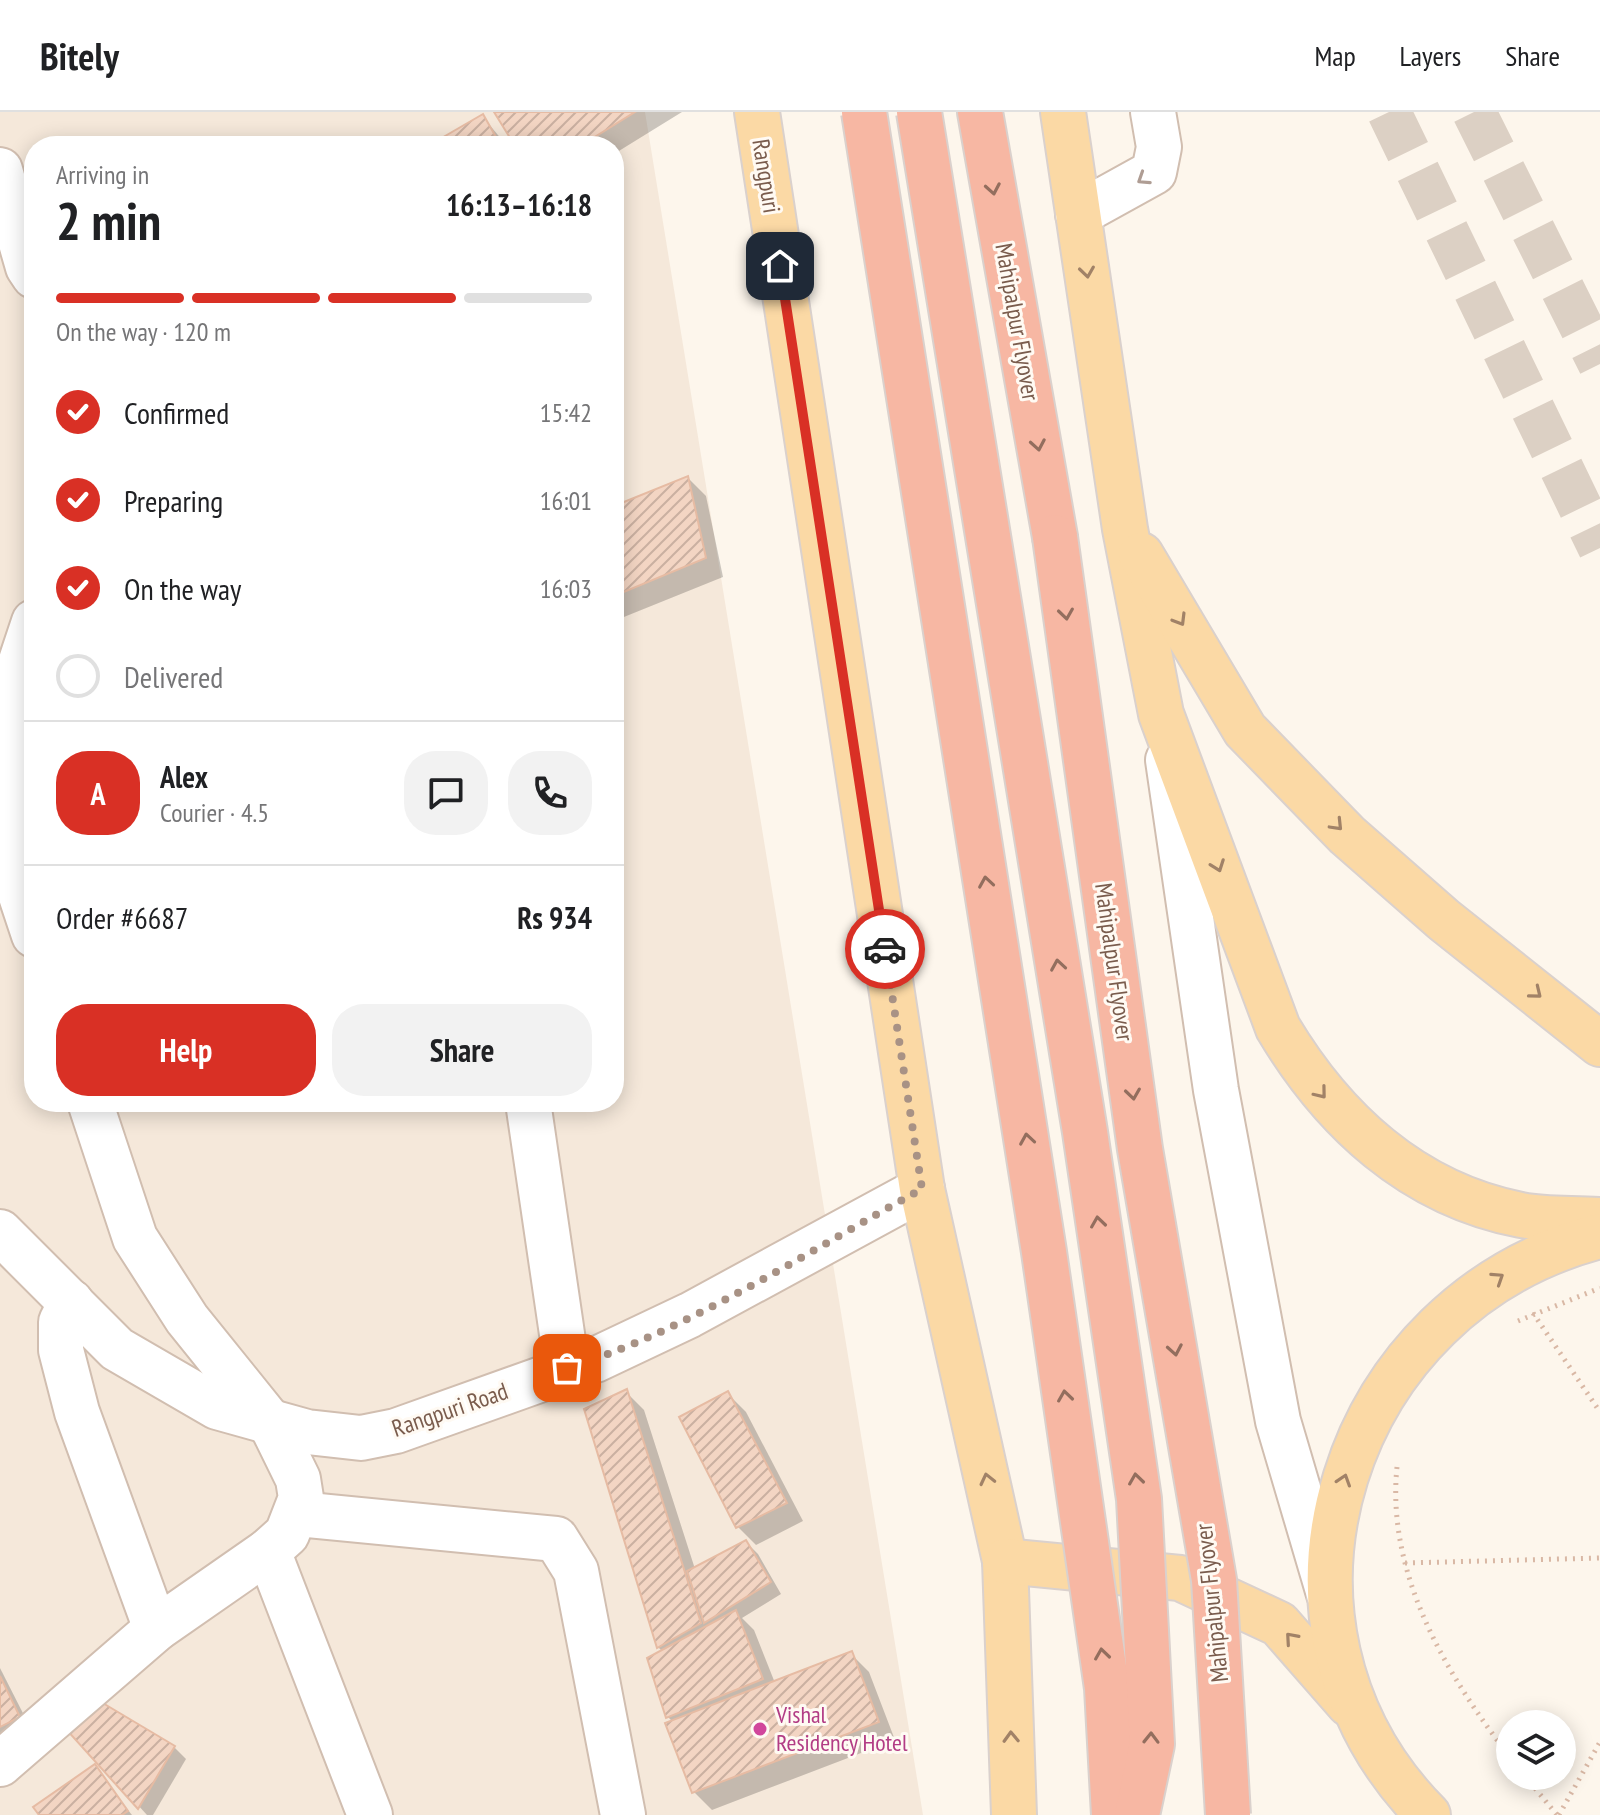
<!DOCTYPE html>
<meta charset="utf-8">
<style>
:root{--surface:#fff;--page:#f2f2f2;--text:#202124;--muted:#757577;--line:#e0e0e0;--accent:#d93025}
body{margin:0;font-family:"PT Sans Narrow",sans-serif;background:var(--page);color:var(--text);height:100vh;display:flex;flex-direction:column;font-size:30px;white-space:nowrap}
*{box-sizing:border-box;margin:0}
p{font-size:26px;color:var(--muted)}
.icon{flex:none;width:44px;height:44px;fill:none;stroke:currentColor;stroke-width:2;stroke-linecap:round;stroke-linejoin:round}
.map{position:relative;flex:1;overflow:hidden}
.sheet{position:absolute;left:24px;top:24px;width:600px;height:976px;display:flex;flex-direction:column;background:var(--surface);border-radius:32px;box-shadow:0 4px 20px #0003}
.sheet>*{flex:none}
.tools{position:absolute;left:1496px;top:1598px;display:grid;gap:16px}
.tools a{display:grid;place-items:center;width:80px;height:80px;border-radius:50%;background:var(--surface);box-shadow:0 4px 20px #0003;font-size:40px}
.pin{position:absolute;display:grid;place-items:center;width:68px;height:68px;color:#fff;margin:-34px;border-radius:16px;box-shadow:0 4px 12px #0006}
.courier{position:absolute;display:grid;place-items:center;width:80px;height:80px;margin:-40px;border:6px solid #d93025;border-radius:50%;background:#fff;color:#222;box-shadow:0 2px 10px #0007}
.headline em{font-style:normal;font-weight:700}
.headline div{display:flex;flex-direction:column-reverse}
.headline{display:flex;align-items:center;justify-content:space-between;height:136px;padding:0 32px}
h1{font-size:52px;font-weight:700;line-height:60px}
.bar{display:grid;grid-template-columns:repeat(4,1fr);gap:12px 8px;align-content:center;height:96px;padding:0 32px}
.bar i{height:10px;border-radius:6px;background:var(--line)}
.bar .current{background:var(--accent)}
.bar p{grid-column:span 4}
.line{display:flex;align-items:center;gap:20px;padding:0 32px;border-top:2px solid var(--line)}
.line div{flex:1}
.round{display:grid;place-items:center;flex:none;width:84px;height:84px;border-radius:32px;background:var(--page)}
ol{padding:0 32px;list-style:none}
li{display:flex;align-items:center;gap:24px;height:88px}
li p{margin-inline-start:auto}
li .icon{padding:8px;border-radius:50%;background:var(--accent);color:#fff;stroke-width:4}
li:last-child{color:var(--muted)}
li i{width:44px;height:44px;border:4px solid var(--line);border-radius:50%}
.primary-button{display:flex;gap:16px;margin-top:auto;padding:16px 32px}
.primary-button a{flex:1;height:92px;border-radius:32px;background:var(--accent);color:#fff;font-size:32px;font-weight:700;line-height:92px;text-align:center}
.primary-button a+a{background:var(--page);color:var(--text)}
header{display:flex;align-items:center;gap:48px;box-sizing:border-box;height:112px;padding:0 40px;background:var(--surface);border-bottom:2px solid var(--line)}
header strong{font-size:38px}
nav{display:flex;gap:44px;margin-inline-start:auto;font-size:28px}
.map>svg:first-child{display:block}
</style>
<header>
<strong>Bitely</strong>
<nav><a>Map</a><a>Layers</a><a>Share</a></nav>
</header>
<div class="map">
<svg width="1600" height="1703" viewBox="0 0 1600 1703">
<defs>
<pattern id="building-hatch" width="6" height="6" patternUnits="userSpaceOnUse" patternTransform="scale(2)"><rect width="6" height="6" fill="#f3d5c3"/><path d="M-1 1l2-2M0 6l6-6M5 7l2-2" fill="none" stroke="#cab0a1"/></pattern>
</defs>
<rect width="100%" height="100%" fill="#fdf6ec"/>
<!-- residential -->
<path fill="#f5e8da" fill-rule="evenodd" d="M0,0H645L923,1703H0ZM34,34H614V990H34Z"/>
<!-- shadow -->
<g fill="#0003">
<path d="M498,0H682L614,42V34H517Z"/>
<path d="M483,5L507,34H432Z"/>
<path d="M688,366L706,384L723,465L614,509V396Z"/>
<path d="M626,1280L644,1298L695,1457L746,1430L758,1442L781,1482L742,1506L754,1518L775,1571L851,1542L869,1560L895,1628L712,1698L694,1680L673,1610L668,1605L663,1540L658,1535L586,1298Z"/>
<path d="M728,1282L746,1300L803,1409L756,1433L738,1415L682,1306Z"/>
<path d="M0,1556L31,1617L0,1632Z"/>
<path d="M68,1616L174,1635L186,1647L153,1703H147Z"/>
<path d="M94,1655L132,1703H41Z"/>
</g>
<!-- building -->
<g fill="url(#building-hatch)" stroke="#e6bba3" stroke-width="2">
<path d="M494,0H635L580,34H515Z"/>
<path d="M483,2L501,34H428Z"/>
<path d="M688,364L706,446L614,484V394Z"/>
<path d="M627,1277L701,1511L657,1536L584,1297Z"/>
<path d="M728,1279L787,1391L736,1416L679,1305Z"/>
<path d="M746,1428L771,1470L704,1511L687,1459Z"/>
<path d="M736,1498L763,1567L666,1606L647,1546Z"/>
<path d="M852,1539L879,1610L692,1681L665,1611Z"/>
<path d="M0,1564L20,1605L0,1615Z"/>
<path d="M91,1584L175,1634L138,1697L65,1616Z"/>
<path d="M95,1652L128,1699L122,1703H39L33,1695Z"/>
</g>
<g fill="none" stroke-linecap="round" stroke-linejoin="round">
<!-- highway-tunnel -->
<g stroke="#dcd0c4" stroke-width="44" stroke-dasharray="44 22" stroke-linecap="butt">
<path d="M1389,0L1600,436"/>
<path d="M1474,0L1600,252"/>
</g>
<defs>
<g id="minor">
<path d="M0,58L28,155L34,164"/>
<path d="M1078,102L1154,60L1159,35L1153,0"/>
<path d="M34,510L13,573L6,739L34,823"/>
<path d="M1168,648L1216,978L1278,1309L1329,1482"/>
<path d="M528,990L567,1256"/>
<path d="M0,1120L117,1237L217,1295L307,1320L361,1326L396,1319L595,1248L690,1203L922,1077"/>
<path d="M71,1190L61,1210V1238L77,1300L156,1517"/>
<path d="M298,1402L556,1427L576,1459L623,1703"/>
<path d="M268,1439L370,1703"/>
<path d="M0,1652L156,1517L268,1439L287,1422L301,1386L298,1367L270,1310L187,1207L135,1126L90,990"/>
</g>
<g id="major">
<path d="M757,0L922,1077L1005,1449L1014,1703"/>
<path d="M1063,0L1125,417L1161,602L1278,916C1333,1008 1412,1082 1521,1103C1546,1108 1574,1106 1600,1108"/>
<path d="M1141,443L1245,618L1347,723L1444,808L1600,932"/>
<path d="M1005,1449L1180,1466L1279,1512L1349,1592"/>
<path d="M1428,1703C1236,1509 1343,1190 1600,1124"/>
</g>
<path id="highway" d="M980,0L1055,425"/>
</defs>
<!-- minor casing -->
<use href="#minor" stroke="#d1beb0" stroke-width="48"/>
<!-- major casing -->
<use href="#major" stroke="#dad1cd" stroke-width="48"/>
<!-- highway casing -->
<use href="#highway" stroke="#dad1cd" stroke-width="48"/>
<!-- path -->
<g stroke="#d9b8a5" stroke-width="5" stroke-dasharray="2 6" stroke-linecap="butt">
<path d="M1533,1201L1600,1300"/>
<path d="M1518,1209L1600,1176"/>
<path d="M1397,1355C1386,1462 1447,1564 1510,1645"/>
<path d="M1405,1451L1600,1446"/>
<path d="M1525,1664L1557,1703"/>
<path d="M1559,1703L1600,1630"/>
</g>
<!-- minor -->
<use href="#minor" stroke="#fff" stroke-width="44"/>
<!-- major -->
<use href="#major" stroke="#fbd9a5" stroke-width="44"/>
<!-- highway -->
<use href="#highway" stroke="#f7b7a3" stroke-width="44"/>
<defs>
<g id="highway-bridge">
<path d="M864,0L1044,1140L1107,1576L1114,1703"/>
<path d="M919,0L1085,1020L1139,1387L1152,1632L1137,1703"/>
<path d="M1055,425L1140,1037L1214,1468L1228,1703"/>
</g>
</defs>
<!-- highway-bridge casing -->
<use href="#highway-bridge" stroke="#dad1cd" stroke-width="48" stroke-linecap="butt"/>
<!-- highway-bridge -->
<use href="#highway-bridge" stroke="#f7b7a3" stroke-width="44"/>
</g>
<!-- one-way arrows -->
<defs><path id="oneway-chevron" d="M-2-3.5L2.5 0L-2 3.5" fill="none" stroke-width="1.6" stroke-linecap="round" stroke-linejoin="round" transform="scale(2)"/></defs>
<use stroke="#af9d94" href="#oneway-chevron" transform="translate(1143 67) rotate(147)"/>
<g stroke="#936e5e">
<use href="#oneway-chevron" transform="translate(993 77) rotate(80)"/>
<use href="#oneway-chevron" transform="translate(1038 333) rotate(80)"/>
<use href="#oneway-chevron" transform="translate(1066 502) rotate(82)"/>
<use href="#oneway-chevron" transform="translate(986 770) rotate(-99)"/>
<use href="#oneway-chevron" transform="translate(1058 853) rotate(-99)"/>
<use href="#oneway-chevron" transform="translate(1133 982) rotate(82)"/>
<use href="#oneway-chevron" transform="translate(1027 1027) rotate(-99)"/>
<use href="#oneway-chevron" transform="translate(1098 1110) rotate(-98)"/>
<use href="#oneway-chevron" transform="translate(1175 1238) rotate(80)"/>
<use href="#oneway-chevron" transform="translate(1065 1284) rotate(-98)"/>
<use href="#oneway-chevron" transform="translate(1136 1367) rotate(-98)"/>
<use href="#oneway-chevron" transform="translate(1102 1542) rotate(-98)"/>
<use href="#oneway-chevron" transform="translate(1151 1626) rotate(-89)"/>
</g>
<g stroke="#a18267">
<use href="#oneway-chevron" transform="translate(1087 160) rotate(82)"/>
<use href="#oneway-chevron" transform="translate(1180 508) rotate(59)"/>
<use href="#oneway-chevron" transform="translate(1337 713) rotate(46)"/>
<use href="#oneway-chevron" transform="translate(1218 754) rotate(70)"/>
<use href="#oneway-chevron" transform="translate(1536 881) rotate(39)"/>
<use href="#oneway-chevron" transform="translate(1321 981) rotate(51)"/>
<use href="#oneway-chevron" transform="translate(1498 1166) rotate(-33)"/>
<use href="#oneway-chevron" transform="translate(987 1367) rotate(-103)"/>
<use href="#oneway-chevron" transform="translate(1344 1368) rotate(-72)"/>
<use href="#oneway-chevron" transform="translate(1291 1526) rotate(-131)"/>
<use href="#oneway-chevron" transform="translate(1011 1625) rotate(-92)"/>
</g>
<g fill="none" stroke-linecap="round" stroke-linejoin="round">
<!-- done -->
<path stroke="#a89285" stroke-width="8" stroke-dasharray="0 14.4" d="M567,1256C684,1221 814,1136 922,1077L885,837"/>
<!-- route -->
<path stroke="#d93025" stroke-width="10" d="M780,154L885,837"/>
</g>
<!-- markers -->
<circle fill="#d1479c" stroke="#fffaf3" stroke-width="3" cx="760" cy="1617" r="8"/>
<g text-anchor="middle" stroke-width="6" stroke-linejoin="round" paint-order="stroke">
<!-- street labels -->
<g font-size="24" fill="#7a5c4d" stroke="#fffaf3">
<text transform="translate(766 64) rotate(81)" y="8">Rangpuri</text>
<text transform="translate(1017 210) rotate(80)" y="8">Mahipalpur Flyover</text>
<text transform="translate(1114 850) rotate(82)" y="8">Mahipalpur Flyover</text>
<text transform="translate(450 1298) rotate(-19)" y="8">Rangpuri Road</text>
<text transform="translate(1212 1491) rotate(-96)" y="8">Mahipalpur Flyover</text>
</g>
<!-- hotel labels -->
<g font-size="24" fill="#b23c85" stroke="#fffaf3" text-anchor="start">
<text x="776" y="1611">Vishal<tspan x="776" dy="28">Residency Hotel</tspan></text>
</g>
</g>
</svg>
<div class="tools">
<a><svg class="icon" aria-label="layers" viewBox="0 0 24 24"><path d="M12 4l9 5-9 5-9-5zM3 14l9 5 9-5"/></svg></a>
</div>
<div class="pin" style="left:567px;top:1256px;background:#ea580c"><svg class="icon" aria-label="bag" viewBox="0 0 24 24"><path d="M5 8h14l-1 12H6zM9 8a3 3 0 0 1 6 0"/></svg></div>
<div class="pin" style="left:780px;top:154px;background:#1f2937"><svg class="icon" aria-label="home" viewBox="0 0 24 24"><path d="M3 11l9-7 9 7M6 9v11h12V9"/></svg></div>
<div class="courier" style="left:885px;top:837px"><svg class="icon" aria-label="car" viewBox="0 0 24 24"><path d="M5 17H2v-5l4-1 3-4h7l3 4 3 1v5h-3M9 17h6M6 11h13"/><circle cx="7" cy="17" r="2"/><circle cx="17" cy="17" r="2"/></svg></div>
<section class="sheet">
<div class="headline"><div><h1>2 min</h1><p>Arriving in</p></div><em>16:13–16:18</em></div>
<div class="bar"><i class="current"></i><i class="current"></i><i class="current"></i><i></i><p>On the way · 120 m</p></div>
<ol>
<li><svg class="icon" aria-label="check" viewBox="0 0 24 24"><path d="M5 12l5 5 9-10"/></svg>Confirmed<p>15:42</p></li>
<li><svg class="icon" aria-label="check" viewBox="0 0 24 24"><path d="M5 12l5 5 9-10"/></svg>Preparing<p>16:01</p></li>
<li><svg class="icon" aria-label="check" viewBox="0 0 24 24"><path d="M5 12l5 5 9-10"/></svg>On the way<p>16:03</p></li>
<li><i></i>Delivered</li>
</ol>
<div class="line" style="height:144px"><b class="round" style="background:var(--accent);color:#fff">A</b><div><b>Alex</b><p>Courier · 4.5</p></div><a class="round"><svg class="icon" aria-label="chat" viewBox="0 0 24 24"><path d="M4 5h16v11H9l-5 4z"/></svg></a><a class="round"><svg class="icon" aria-label="phone" viewBox="0 0 24 24"><path d="M5 4h4l2 5-3 2q2 4 5 5l2-3 5 2v4C11 20 4 13 5 4z"/></svg></a></div>
<div class="line" style="height:104px"><div>Order #6687</div><b>Rs 934</b></div>
<div class="primary-button"><a>Help</a><a>Share</a></div>
</section>
</div>
